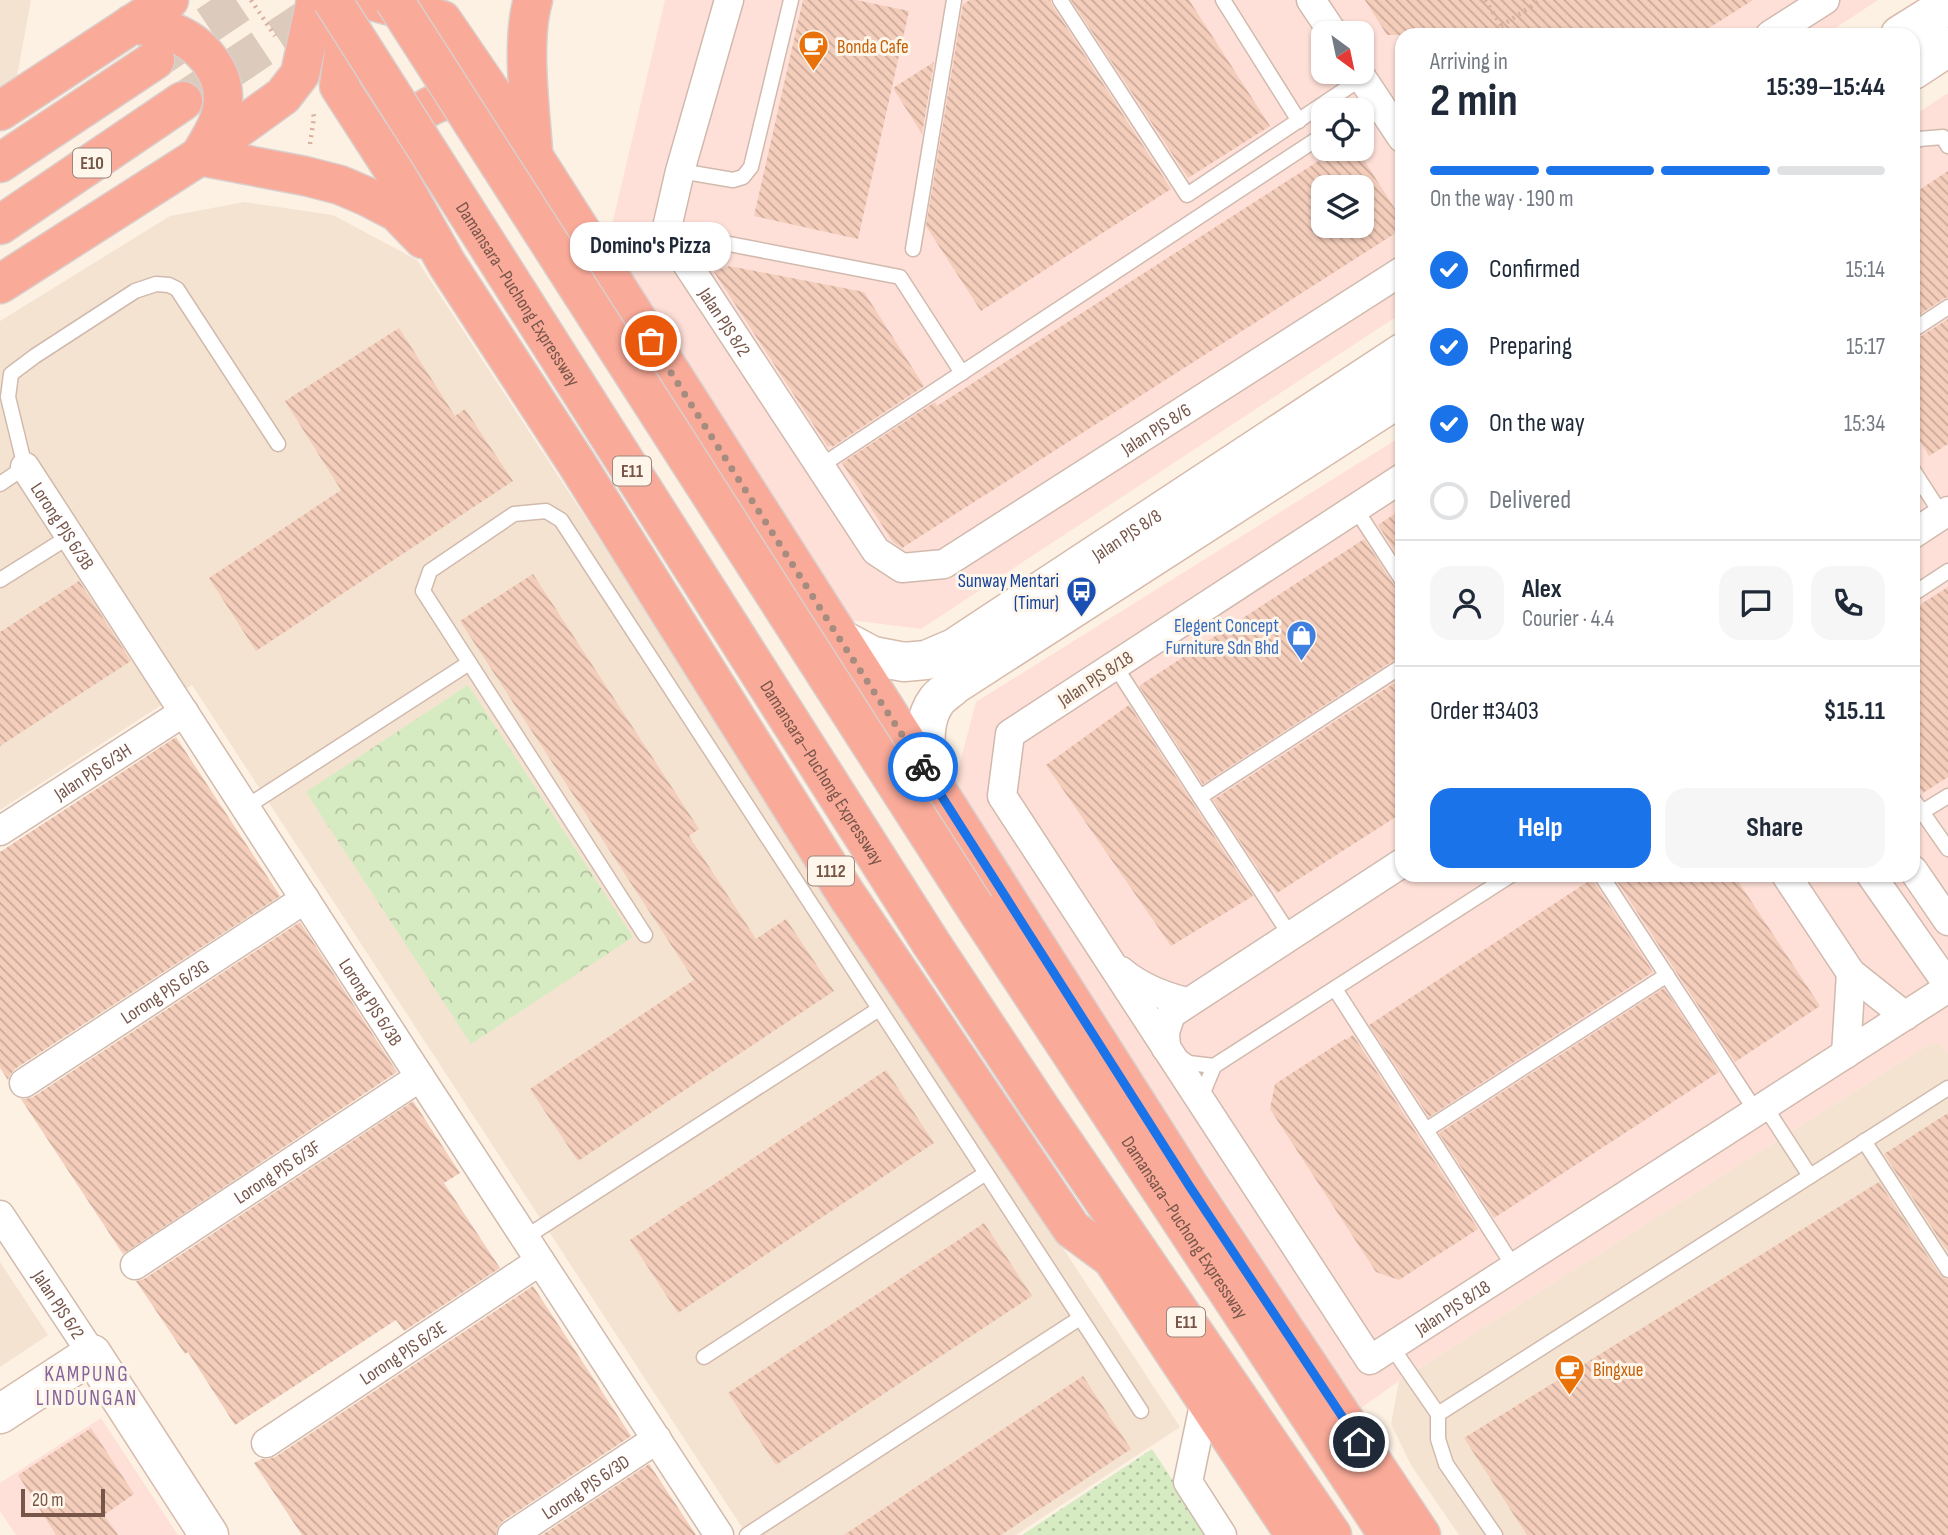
<!DOCTYPE html>
<meta charset="utf-8">
<style>
:root{--surface:#fff;--page:#f6f6f7;--text:#1f2937;--muted:#747a83;--line:#e0e1e3;--accent:#1a73e8}
body{margin:0;font-family:"Sofia Sans Condensed",sans-serif;background:var(--page);color:var(--text);height:100vh;display:flex;flex-direction:column;font-size:26px;white-space:nowrap}
*{box-sizing:border-box;margin:0}
p{font-size:23px;color:var(--muted)}
.icon{flex:none;width:38px;height:38px;fill:none;stroke:currentColor;stroke-width:2;stroke-linecap:round;stroke-linejoin:round}
.map{position:relative;flex:1;overflow:hidden}
.details{position:absolute;left:1395px;top:28px;width:525px;height:854px;display:flex;flex-direction:column;background:var(--surface);border-radius:21px;box-shadow:0 2px 5px #0004}
.details>*{flex:none}
.needle{width:46px;rotate:147deg}
.tools{position:absolute;left:1311px;top:21px;display:grid;gap:14px}
.tools a{display:grid;place-items:center;width:63px;height:63px;border-radius:14px;background:var(--surface);box-shadow:0 2px 5px #0004;font-size:35px}
.scale{position:absolute;left:21px;bottom:18px;width:84px;box-sizing:border-box;padding-left:7px;border:4px solid #775549;border-top:0;font-size:19px;line-height:24px;white-space:nowrap;color:#775549;-webkit-text-stroke:5px #fff6eb;paint-order:stroke}
.pin{position:absolute;display:grid;place-items:center;width:60px;height:60px;color:#fff;margin:-30px;border:4px solid #fff;border-radius:50%;box-shadow:0 2px 7px #0007}
.courier{position:absolute;display:grid;place-items:center;width:70px;height:70px;margin:-35px;border:5px solid #1a73e8;border-radius:50%;background:#fff;color:#222;box-shadow:0 2px 9px #0007}
.bubble{position:absolute;height:49px;border-radius:21px;background:var(--surface);box-shadow:0 2px 5px #0004;font-size:23px;font-weight:700;line-height:49px;text-align:center}
.summary em{font-style:normal;font-weight:700}
.summary div{display:flex;flex-direction:column-reverse}
.summary{display:flex;align-items:center;justify-content:space-between;height:119px;padding:0 35px}
h1{font-size:46px;font-weight:700;line-height:52px}
.bar{display:grid;grid-template-columns:repeat(4,1fr);gap:10px 7px;align-content:center;height:84px;padding:0 35px}
.bar i{height:9px;border-radius:5px;background:var(--line)}
.bar .selected{background:var(--accent)}
.bar p{grid-column:span 4}
.line{display:flex;align-items:center;gap:18px;padding:0 35px;border-top:2px solid var(--line)}
.line div{flex:1}
.round{display:grid;place-items:center;flex:none;width:74px;height:74px;border-radius:21px;background:var(--page)}
ol{padding:0 35px;list-style:none}
li{display:flex;align-items:center;gap:21px;height:77px}
li p{margin-inline-start:auto}
li .icon{padding:7px;border-radius:50%;background:var(--accent);color:#fff;stroke-width:4}
li:last-child{color:var(--muted)}
li i{width:38px;height:38px;border:4px solid var(--line);border-radius:50%}
.cta{display:flex;gap:14px;margin-top:auto;padding:14px 35px}
.cta a{flex:1;height:80px;border-radius:21px;background:var(--accent);color:#fff;font-size:28px;font-weight:700;line-height:80px;text-align:center}
.cta a+a{background:var(--page);color:var(--text)}
.map>svg:first-child{display:block}
</style>
<div class="map">
<svg width="1948" height="1535" viewBox="0 0 1948 1535">
<defs>
<pattern id="grass-dots" width="8" height="8" patternUnits="userSpaceOnUse" patternTransform="scale(1.75)"><rect width="8" height="8" fill="#d6ebc2"/><path d="M2 2h.1M6 6h.1" fill="none" stroke="#b2c1a0" stroke-width="1.8" stroke-linecap="round"/></pattern>
<pattern id="park-crowns" width="20" height="18" patternUnits="userSpaceOnUse" patternTransform="scale(1.75)"><rect width="20" height="18" fill="#d6ebc2"/><path d="M2 6a3 3 0 1 1 6 0M12 15a3 3 0 1 1 6 0" fill="none" stroke="#b2c1a0"/></pattern>
<pattern id="building-back-hatch" width="6" height="6" patternUnits="userSpaceOnUse" patternTransform="scale(1.75)"><rect width="6" height="6" fill="#f4cdbb"/><path d="M-1 5l2 2M0 0l6 6M5-1l2 2" fill="none" stroke="#caa99a"/></pattern>
</defs>
<rect width="100%" height="100%" fill="#fdf1e4"/>
<!-- residential -->
<g fill="#f5e3d2">
<path d="M0,0H31L16,82L0,92Z"/>
<path d="M244,202L333,215L417,260L1180,1427L1016,1535H747L192,685L0,810V321L170,216Z"/>
<path d="M1929,1044H1941L1948,1054V1535H1459L1411,1465L1391,1424L1399,1381Z"/>
<path d="M0,1262L48,1335L0,1367Z"/>
</g>
<!-- commercial -->
<g fill="#fee0d8" fill-rule="evenodd">
<path d="M665,0H1878L1825,35H1402V313L921,629L850,620L607,246ZM1323,33H1362V72H1323ZM1323,110H1362V149H1323ZM1323,187H1362V226H1323Z"/>
<path d="M1948,93V1054L1941,1044H1929L1399,1381L1361,1408L953,789L976,702L1402,436V875H1913V116Z"/>
<path d="M101,1418L178,1535H16L0,1511V1483Z"/>
</g>
<!-- grass -->
<path fill="url(#grass-dots)" d="M1152,1449L1209,1535H1022Z"/>
<!-- park -->
<path fill="url(#park-crowns)" d="M468,685L633,937L471,1044L306,792Z"/>
<!-- building -->
<g fill="url(#building-back-hatch)" fill-rule="evenodd">
<path d="M803,0H856L909,11L858,239L754,216Z"/>
<path d="M970,0H1050L1052,5L1171,189L981,311L926,226L963,4Z"/>
<path d="M1071,0H1189L1270,126L1188,178Z"/>
<path d="M1365,0H1753L1698,35H1387Z"/>
<path d="M934,62L922,134L893,88Z"/>
<path d="M1337,149H1357L1402,220V229L902,548L893,542L842,463L935,402L937,406ZM1323,187H1362V226H1323Z"/>
<path d="M1948,171V297L1943,299L1913,319V194Z"/>
<path d="M729,266L864,292L924,386L832,447L831,445L828,447L714,272Z"/>
<path d="M1948,319V444L1929,456L1913,430V340L1918,338Z"/>
<path d="M399,328L455,416L465,409L513,481L256,651L209,578L341,490L285,401Z"/>
<path d="M1402,509V562L1378,525Z"/>
<path d="M1364,539L1394,585L1402,590V656L1397,658L1203,784L1139,686Z"/>
<path d="M533,574L699,829L689,836L756,939L786,919L834,991L578,1161L530,1089L694,980L460,621Z"/>
<path d="M79,581L131,661L0,746V632Z"/>
<path d="M1948,587V777L1923,793L1913,778V609Z"/>
<path d="M1402,678V813L1277,893L1271,884L1269,885L1213,800Z"/>
<path d="M1129,705L1253,896L1171,946L1046,765Z"/>
<path d="M176,737L280,896L15,1069L10,1075L8,1080L0,1068V852Z"/>
<path d="M1613,875H1734L1820,1006L1735,1062Z"/>
<path d="M1592,879L1653,972L1429,1117L1369,1025Z"/>
<path d="M300,922L397,1072L123,1254L21,1099H26L33,1097Z"/>
<path d="M1664,988L1719,1072L1494,1218L1439,1133Z"/>
<path d="M1353,1035L1478,1229L1399,1280L1376,1272L1270,1109L1275,1084L1345,1039L1346,1040Z"/>
<path d="M886,1070L934,1143L678,1313L630,1240Z"/>
<path d="M413,1101L460,1173L444,1183L500,1268L404,1331L396,1320L235,1425L188,1352L185,1354L136,1281L144,1279Z"/>
<path d="M1948,1113V1252L1884,1154Z"/>
<path d="M1879,1182L1940,1275L1948,1280V1535H1527L1464,1438Z"/>
<path d="M984,1223L1032,1296L776,1465L728,1393Z"/>
<path d="M533,1286L631,1436L503,1521L498,1527L496,1535H302L254,1463L262,1459H268L275,1457Z"/>
<path d="M1083,1376L1131,1449L1001,1535H844Z"/>
<path d="M91,1428L134,1494L104,1515L118,1535H56L18,1475Z"/>
<path d="M649,1464L696,1535H542Z"/>
</g>
<g fill="none" stroke-linecap="round" stroke-linejoin="round">
<!-- highway-tunnel -->
<g stroke="#dccabd" stroke-width="38" stroke-dasharray="38 19" stroke-linecap="butt">
<path d="M160,57L245,0"/>
<path d="M183,101L333,1"/>
</g>
<defs>
<g id="lane">
<path d="M1060,0L1187,195L1362,78"/>
<path d="M1223,0L1299,121"/>
<path d="M1361,110L1376,100"/>
<path d="M1913,143L1919,139L1943,137L1948,146"/>
<path d="M680,171L733,180L743,177L751,167L791,0"/>
<path d="M667,232L900,277L962,373"/>
<path d="M913,249L954,0"/>
<path d="M1913,330L1948,307"/>
<path d="M819,467L1323,135"/>
<path d="M1913,470L1942,515"/>
<path d="M0,484L25,467L8,397L11,374L35,356L135,291L156,284L169,285L177,289L278,444"/>
<path d="M1355,508L1402,580"/>
<path d="M0,580L70,536"/>
<path d="M1913,594L1948,571"/>
<path d="M1115,666L1200,797L1402,666"/>
<path d="M1200,797L1290,935"/>
<path d="M1913,799L1948,849"/>
<path d="M246,807L469,663"/>
<path d="M1922,812L1948,796"/>
<path d="M1601,875L1755,1110"/>
<path d="M645,935L423,591L430,571L514,514L546,511L561,520L1141,1411"/>
<path d="M1335,989L1426,1130L1667,975"/>
<path d="M1179,1056L1189,1063L1214,1066"/>
<path d="M1200,1100L1214,1066L1511,875"/>
<path d="M1764,1105L1810,1176"/>
<path d="M1426,1130L1514,1267"/>
<path d="M1864,1141L1948,1270"/>
<path d="M526,1237L879,1009"/>
<path d="M1391,1346L1438,1414"/>
<path d="M704,1357L986,1173"/>
<path d="M747,1535L1080,1318"/>
<path d="M1495,1535L1446,1464L1438,1439V1414L1948,1088"/>
</g>
<g id="street">
<path id="s1" d="M729,0L680,171L666,232L876,551L902,568L944,564L1402,271"/>
<path d="M1311,0L1333,33"/>
<path d="M1770,35L1825,0"/>
<path d="M1358,72L1402,138"/>
<path id="s2" d="M25,467L420,1077L719,1535"/>
<path id="s3" d="M1402,478L1010,734L1002,796L1370,1360L1948,988"/>
<path d="M1913,534L1948,511"/>
<path id="s4" d="M0,831L184,712"/>
<path d="M1913,870L1948,921"/>
<path d="M1786,875L1851,973L1905,1016"/>
<path d="M1871,875L1948,985"/>
<path d="M1121,971C1140,987 1162,996 1187,1002"/>
<path d="M1166,1048L1165,1032L1171,1014L1402,863"/>
<path d="M1846,1054L1851,973"/>
<path id="s5" d="M24,1083L305,899"/>
<path id="s6" d="M0,1215L92,1354"/>
<path id="s7" d="M135,1265L420,1077"/>
<path d="M1205,1400L1188,1482L1222,1535"/>
<path id="s8" d="M266,1443L540,1261"/>
<path id="s9" d="M512,1535L657,1439"/>
</g>
<g id="secondary">
<path d="M1900,35L1948,5"/>
<path d="M1913,70L1948,47"/>
<path id="s10" d="M839,638L873,656L904,662L926,660L954,648L1402,353"/>
<path d="M927,773C926,749 921,721 937,700C941,695 949,690 954,685L1402,396"/>
<path d="M0,1414L92,1354L209,1535"/>
</g>
<g id="highway">
<path d="M368,0L442,20L509,118L1190,1187L1421,1535"/>
<path d="M351,3L339,86L399,179L447,264L577,464L846,894L1072,1229L1110,1257"/>
<path d="M132,24C146,26 160,28 174,33C200,43 224,70 223,99C223,119 211,137 201,154"/>
<path d="M0,111L169,0"/>
<path d="M533,151C530,108 521,40 533,0"/>
<path d="M399,153C401,110 451,88 487,103"/>
<path d="M200,156L305,176L340,185L368,197L397,212L423,239"/>
<path d="M0,163L155,60"/>
<path d="M0,225L183,101"/>
<path d="M0,284L200,156L283,96L300,74L316,0"/>
<path id="s11" d="M975,907L1388,1535"/>
<path d="M931,943L1041,1109L1332,1535"/>
<path d="M1107,1251L1295,1535"/>
</g>
</defs>
<!-- lane casing -->
<use href="#lane" stroke="#d1baad" stroke-width="17"/>
<!-- street casing -->
<use href="#street" stroke="#d1baad" stroke-width="31"/>
<!-- secondary casing -->
<use href="#secondary" stroke="#d7bbac" stroke-width="41"/>
<!-- highway casing -->
<use href="#highway" stroke="#d9cfcc" stroke-width="41"/>
<!-- path -->
<g stroke="#d9b09e" stroke-width="4.5" stroke-dasharray="2 5" stroke-linecap="butt">
<path d="M251,0L275,36"/>
<path d="M1485,0L1507,35"/>
<path d="M1501,26L1541,0"/>
<path d="M310,144L314,118L313,111"/>
</g>
<!-- lane -->
<use href="#lane" stroke="#fff" stroke-width="14"/>
<!-- street -->
<use href="#street" stroke="#fff" stroke-width="28"/>
<!-- secondary -->
<use href="#secondary" stroke="#fff" stroke-width="38"/>
<!-- highway -->
<use href="#highway" stroke="#faaa99" stroke-width="38"/>
<defs>
<g id="highway-bridge">
<path id="s12" d="M332,0L931,943"/>
<path d="M394,0L975,907"/>
</g>
</defs>
<!-- highway-bridge casing -->
<use href="#highway-bridge" stroke="#d9cfcc" stroke-width="41" stroke-linecap="butt"/>
<!-- highway-bridge -->
<use href="#highway-bridge" stroke="#faaa99" stroke-width="38"/>
</g>
<g fill="none" stroke-linecap="round" stroke-linejoin="round">
<!-- done -->
<path stroke="#a68c7f" stroke-width="7" stroke-dasharray="0 12.6" d="M651,341L839,638L923,767"/>
<!-- route -->
<path stroke="#1a73e8" stroke-width="9" d="M923,767L1190,1187L1359,1442"/>
</g>
<!-- icons -->
<defs>
<symbol id="cafe-pin" viewBox="-11 -11 22 30"><path d="M0 17L-7.5 6A9.5 9.5 0 1 1 7.5 6Z" fill="#e8710a" stroke="#fff6eb"/><path d="M-5.5-4.5H6V0H3Q3 3.5 0 3.5H-2.5Q-5.5 3.5-5.5 0ZM3-3.2v2h1.7v-2ZM-6 4.5H4V6H-6Z" fill="#fff"/></symbol>
<symbol id="bus-pin" viewBox="-11 -11 22 30"><path d="M0 17L-7.5 6A9.5 9.5 0 1 1 7.5 6Z" fill="#1a4fb4" stroke="#fff6eb"/><path d="M-5-6H5V4H4V6H2V4H-2V6H-4V4H-5ZM-3.5-4V0h7V-4ZM-3.5 1.2v1.5H-2V1.2ZM2 1.2v1.5H3.5V1.2Z" fill="#fff"/></symbol>
<symbol id="shop-pin" viewBox="-11 -11 22 30"><path d="M0 17L-7.5 6A9.5 9.5 0 1 1 7.5 6Z" fill="#3f7fe0" stroke="#fff6eb"/><path d="M-5-2.5h2.3a2.7 3.5 0 0 1 5.4 0H5L5.5 6h-11ZM-1.5-2.5h3a1.5 2.3 0 0 0-3 0Z" fill="#fff"/></symbol>
</defs>
<g fill-rule="evenodd">
<use href="#cafe-pin" x="796" y="28" width="35" height="47"/>
<use href="#bus-pin" x="1064" y="574" width="35" height="47"/>
<use href="#shop-pin" x="1284" y="618" width="35" height="47"/>
<use href="#cafe-pin" x="1552" y="1352" width="35" height="47"/>
</g>
<g text-anchor="middle" stroke-width="6" stroke-linejoin="round" paint-order="stroke">
<!-- shield labels -->
<g fill="#fff6eb" stroke="#a0857a" stroke-width="2">
<rect x="73" y="148.5" width="38" height="29" rx="5"/>
<rect x="613" y="456.5" width="38" height="29" rx="5"/>
<rect x="808" y="856.5" width="46" height="29" rx="5"/>
<rect x="1167" y="1307.5" width="38" height="29" rx="5"/>
</g>
<g font-size="18" font-weight="bold" fill="#775549">
<text x="92" y="169">E10</text>
<text x="632" y="477">E11</text>
<text x="831" y="877">1112</text>
<text x="1186" y="1328">E11</text>
</g>
<!-- food labels -->
<g font-size="19" fill="#c56008" stroke="#fff6eb" text-anchor="start">
<text x="837" y="53">Bonda Cafe</text>
<text x="1593" y="1376">Bingxue</text>
</g>
<!-- street labels -->
<g font-size="19" fill="#775549" stroke="#fff6eb">
<text dy="7" stroke="none"><textPath href="#s12" startOffset="348">Damansara–Puchong Expressway</textPath></text>
<text dy="7" stroke="none"><textPath href="#s1" startOffset="348">Jalan PJS 8/2</textPath></text>
<text dy="7" stroke="none"><textPath href="#s1" startOffset="947">Jalan PJS 8/6</textPath></text>
<text dy="7" stroke="none"><textPath href="#s2" startOffset="70">Lorong PJS 6/3B</textPath></text>
<text dy="7" stroke="none"><textPath href="#s10" startOffset="329">Jalan PJS 8/8</textPath></text>
<text transform="translate(1095 678) rotate(-33)" y="7">Jalan PJS 8/18</text>
<text dy="7" stroke="none"><textPath href="#s4" startOffset="110">Jalan PJS 6/3H</textPath></text>
<text dy="7" stroke="none"><textPath href="#s12" startOffset="915">Damansara–Puchong Expressway</textPath></text>
<text dy="7" stroke="none"><textPath href="#s5" startOffset="168">Lorong PJS 6/3G</textPath></text>
<text dy="7" stroke="none"><textPath href="#s2" startOffset="637">Lorong PJS 6/3B</textPath></text>
<text dy="7" stroke="none"><textPath href="#s7" startOffset="170">Lorong PJS 6/3F</textPath></text>
<text dy="7" stroke="none"><textPath href="#s11" startOffset="383">Damansara–Puchong Expressway</textPath></text>
<text dy="7" stroke="none"><textPath href="#s6" startOffset="107">Jalan PJS 6/2</textPath></text>
<text dy="7" stroke="none"><textPath href="#s3" startOffset="1302">Jalan PJS 8/18</textPath></text>
<text dy="7" stroke="none"><textPath href="#s8" startOffset="164">Lorong PJS 6/3E</textPath></text>
<text dy="7" stroke="none"><textPath href="#s9" startOffset="88">Lorong PJS 6/3D</textPath></text>
</g>
<!-- transit labels -->
<g font-size="19" fill="#164399" stroke="#fff6eb" text-anchor="end">
<text x="1059" y="587">Sunway Mentari<tspan x="1059" dy="22">(Timur)</tspan></text>
</g>
<!-- shop labels -->
<g font-size="19" fill="#366cbe" stroke="#fff6eb" text-anchor="end">
<text x="1279" y="632">Elegent Concept<tspan x="1279" dy="22">Furniture Sdn Bhd</tspan></text>
</g>
<!-- neighbourhood labels -->
<g font-size="21" letter-spacing="2" fill="#84649b" stroke="#fff6eb">
<text x="87" y="1381">KAMPUNG<tspan x="87" dy="24">LINDUNGAN</tspan></text>
</g>
</g>
</svg>
<div class="tools">
<a><svg class="needle" viewBox="-14 -14 28 28"><path d="M0-13l5 13h-10z" fill="#e53935"/><path d="M0 13l5-13h-10z" fill="#747a83"/></svg></a>
<a><svg class="icon" aria-label="locate" viewBox="0 0 24 24"><circle cx="12" cy="12" r="6"/><path d="M12 2v4M12 18v4M2 12h4M18 12h4"/></svg></a>
<a><svg class="icon" aria-label="layers" viewBox="0 0 24 24"><path d="M12 4l9 5-9 5-9-5zM3 14l9 5 9-5"/></svg></a>
</div>
<div class="scale">20 m</div>
<div class="pin" style="left:651px;top:341px;background:#ea580c"><svg class="icon" aria-label="bag" viewBox="0 0 24 24"><path d="M5 8h14l-1 12H6zM9 8a3 3 0 0 1 6 0"/></svg></div>
<div class="pin" style="left:1359px;top:1442px;background:#1f2937"><svg class="icon" aria-label="home" viewBox="0 0 24 24"><path d="M3 11l9-7 9 7M6 9v11h12V9"/></svg></div>
<div class="courier" style="left:923px;top:767px"><svg class="icon" aria-label="bike" viewBox="0 0 24 24"><circle cx="6" cy="16" r="4"/><circle cx="18" cy="16" r="4"/><path d="M6 16l4-8h5l3 8M10 8l3 8H6M13 5h3"/></svg></div>
<div class="bubble" style="left:570px;top:222px;width:161px">Domino's Pizza</div>
<section class="details">
<div class="summary"><div><h1>2 min</h1><p>Arriving in</p></div><em>15:39–15:44</em></div>
<div class="bar"><i class="selected"></i><i class="selected"></i><i class="selected"></i><i></i><p>On the way · 190 m</p></div>
<ol>
<li><svg class="icon" aria-label="check" viewBox="0 0 24 24"><path d="M5 12l5 5 9-10"/></svg>Confirmed<p>15:14</p></li>
<li><svg class="icon" aria-label="check" viewBox="0 0 24 24"><path d="M5 12l5 5 9-10"/></svg>Preparing<p>15:17</p></li>
<li><svg class="icon" aria-label="check" viewBox="0 0 24 24"><path d="M5 12l5 5 9-10"/></svg>On the way<p>15:34</p></li>
<li><i></i>Delivered</li>
</ol>
<div class="line" style="height:126px"><a class="round"><svg class="icon" aria-label="person" viewBox="0 0 24 24"><circle cx="12" cy="8" r="4"/><path d="M4 21q1-7 8-7t8 7"/></svg></a><div><b>Alex</b><p>Courier · 4.4</p></div><a class="round"><svg class="icon" aria-label="chat" viewBox="0 0 24 24"><path d="M4 5h16v11H9l-5 4z"/></svg></a><a class="round"><svg class="icon" aria-label="phone" viewBox="0 0 24 24"><path d="M5 4h4l2 5-3 2q2 4 5 5l2-3 5 2v4C11 20 4 13 5 4z"/></svg></a></div>
<div class="line" style="height:91px"><div>Order #3403</div><b>$15.11</b></div>
<div class="cta"><a>Help</a><a>Share</a></div>
</section>
</div>
